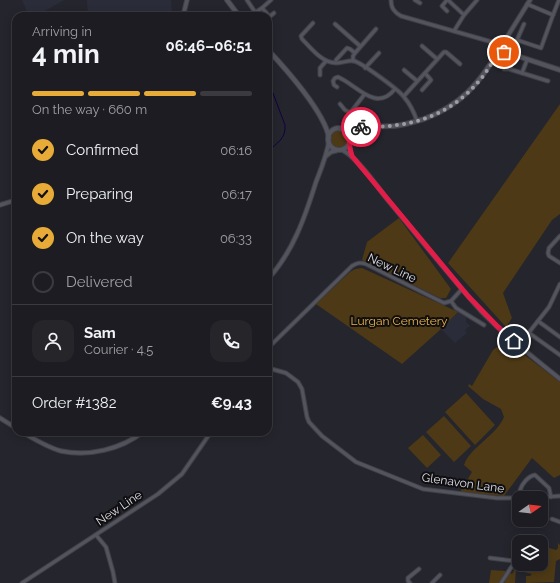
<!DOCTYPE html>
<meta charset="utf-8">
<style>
:root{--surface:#1c1c22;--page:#25252a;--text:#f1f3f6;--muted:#a0a1a5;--line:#3a3a40;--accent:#e8ab37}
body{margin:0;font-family:Raleway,sans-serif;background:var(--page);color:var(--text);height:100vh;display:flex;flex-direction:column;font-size:15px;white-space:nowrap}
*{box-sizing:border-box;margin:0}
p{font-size:13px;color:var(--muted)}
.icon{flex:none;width:22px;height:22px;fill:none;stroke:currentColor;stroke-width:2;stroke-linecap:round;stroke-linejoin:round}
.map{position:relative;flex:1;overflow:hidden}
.drawer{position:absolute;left:12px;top:12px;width:260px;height:424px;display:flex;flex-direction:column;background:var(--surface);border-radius:12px;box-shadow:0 2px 10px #0003,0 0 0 1px var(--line)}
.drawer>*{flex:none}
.needle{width:26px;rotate:76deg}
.buttons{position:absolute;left:512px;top:491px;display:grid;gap:8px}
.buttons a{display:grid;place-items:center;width:36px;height:36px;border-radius:8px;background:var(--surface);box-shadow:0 2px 10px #0003,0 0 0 1px var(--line);font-size:20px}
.pin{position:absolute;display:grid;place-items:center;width:34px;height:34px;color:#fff;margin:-17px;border:2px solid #fff;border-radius:50%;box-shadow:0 1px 4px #0007}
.courier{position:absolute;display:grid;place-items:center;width:40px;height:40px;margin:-20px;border:3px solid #e11d48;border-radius:50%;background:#fff;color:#222;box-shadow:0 1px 5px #0007}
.headline em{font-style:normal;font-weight:700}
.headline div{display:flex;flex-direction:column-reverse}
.headline{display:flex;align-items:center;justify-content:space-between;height:68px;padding:0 20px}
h1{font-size:26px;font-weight:700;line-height:30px}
.bar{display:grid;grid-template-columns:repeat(4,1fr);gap:6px 4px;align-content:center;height:48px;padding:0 20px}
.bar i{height:5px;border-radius:3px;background:var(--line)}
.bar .selected{background:var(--accent)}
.bar p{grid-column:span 4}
.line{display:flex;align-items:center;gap:10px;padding:0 20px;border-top:1px solid var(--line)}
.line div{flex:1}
.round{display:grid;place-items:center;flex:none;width:42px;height:42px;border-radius:12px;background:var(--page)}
ol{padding:0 20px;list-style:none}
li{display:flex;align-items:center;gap:12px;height:44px}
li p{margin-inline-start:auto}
li .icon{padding:4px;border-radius:50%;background:var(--accent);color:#111;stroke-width:4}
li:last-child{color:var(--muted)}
li i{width:22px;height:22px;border:2px solid var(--line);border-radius:50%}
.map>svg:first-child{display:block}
</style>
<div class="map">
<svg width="560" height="583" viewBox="0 0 560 583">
<rect width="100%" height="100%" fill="#25252d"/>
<!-- built -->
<g fill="#2b2c3a">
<path d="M22,0H64L36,16H29Z"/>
<path d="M87,0H171L172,16H88Z"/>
<path d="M458,312L466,317V322L470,326L465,330L467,333L455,343L441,329Z"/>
</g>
<!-- green -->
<g fill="#4d3915">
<path d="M560,104V214L552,220L503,293L512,318L506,327L448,263Z"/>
<circle cx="339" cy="139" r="9"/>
<path d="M399,218L451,289L446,298H440L362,260L367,242Z"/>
<path d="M362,268L458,312L441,329L402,364L316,304L350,272L355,269Z"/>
<path d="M505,341L509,343L560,382V475L554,478L532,458L504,496L460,492L472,472L464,465C470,447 496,436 504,417L501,409L483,399L468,386L469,384L472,386L493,350Z"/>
<path d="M466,393L495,425L475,445L445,412Z"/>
<path d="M444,416L471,446L454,462L426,432Z"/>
<path d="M423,435L441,455L427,468L408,448Z"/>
<path d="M558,543L560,545V559L556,561L554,582L526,583V576H530L532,574L524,572L525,564H541V562L546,563L547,552H545V549L543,546L556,550L558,548Z"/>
<path d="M516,568L515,583H506L503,582L509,572L512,574Z"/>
<path d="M491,570L506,571L499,583H489Z"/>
</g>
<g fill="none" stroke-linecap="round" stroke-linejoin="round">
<!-- stream -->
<path stroke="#120041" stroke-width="1" d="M268,80L285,125C286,139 277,143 268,151"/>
<defs>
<g id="minor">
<path d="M247,0L255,12"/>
<path d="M391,0C391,8 394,12 401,16L492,42L501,46"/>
<path d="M415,0L420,3"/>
<path d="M448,0L464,15"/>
<path d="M527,4L553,15L559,0"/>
<path d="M262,8L269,16"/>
<path d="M447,11L442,6L447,0"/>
<path d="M250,16L262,8L271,0"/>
<path d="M268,18L274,13"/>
<path d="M313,23L301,36L302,39C311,48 322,63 336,63C342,63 349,60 354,61C362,63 399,90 404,97C410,104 414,112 417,121"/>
<path d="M335,24L360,46"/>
<path d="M524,24L517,40L541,48L553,15"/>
<path d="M454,31L464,15L477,0"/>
<path d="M422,46L437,59"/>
<path d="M336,60L347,48L350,49L355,53"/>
<path d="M353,61V56L355,53L376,29"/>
<path d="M365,68L379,53"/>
<path d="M504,69H509L548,81"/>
<path d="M404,70L417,81"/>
<path d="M522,73L527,60"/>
<path d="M320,75V68L326,61"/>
<path d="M337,87L334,85L333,81L335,78L338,77C357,85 376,113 395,89"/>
<path d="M422,90L431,80L425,73"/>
<path d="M404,96L444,52H446L460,64"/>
<path d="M340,104L345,110L357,116"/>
<path d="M350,113L364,95"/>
<path d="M560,236L549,248L548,253L549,256L560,263"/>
<path d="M451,301L456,308L484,325"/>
<path d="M538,321L560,337"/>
<path d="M529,333L560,355"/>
<path d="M519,345L549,307L560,284"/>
<path d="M268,348L352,266C357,263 360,262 366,264L444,303L451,301L462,289"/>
<path d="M268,368L286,373L298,382L302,389L307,417L309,422L322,436L356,462L423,489L497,498H519"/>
<path d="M522,492L520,490C522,484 528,476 535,475L549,488L551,497"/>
<path d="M526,498L560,496"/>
<path d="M541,512L546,502V497"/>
<path d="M552,519L560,522"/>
<path d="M96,535L106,547L113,572L115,583"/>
<path d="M541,550H544"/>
<path d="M490,558L515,561"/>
<path d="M22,583L158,494L182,474L211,432"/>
<path d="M410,583L408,581V578L419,569"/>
<path d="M432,583L440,575"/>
<path d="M501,583L514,563L519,550"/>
</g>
<g id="tertiary">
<path d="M183,16L187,0"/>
<path d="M499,50L530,0"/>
<path d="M349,144L351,155"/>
<path d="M342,150C356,156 377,186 387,199C418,236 449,275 481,311C505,336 533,357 560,379"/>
<path d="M326,156L331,152L339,150"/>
<path d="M0,205L16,200"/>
<path d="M268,279C293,252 305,217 316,182C321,169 327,155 329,141"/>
<path d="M0,418L16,428"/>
<path d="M22,432C32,438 50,448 61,451C89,457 121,449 143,432"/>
</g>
<g id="secondary">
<path d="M227,0L239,16"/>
<path d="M268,50C286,69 325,113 329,138"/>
<circle cx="339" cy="139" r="11"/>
<path d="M340,129C348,126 355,127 364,127C374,127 384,126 394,126C405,125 414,122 424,119C461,105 480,83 499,50L560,70"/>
<path d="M349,136L359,127"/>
</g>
</defs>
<!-- minor casing -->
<use href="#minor" stroke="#404047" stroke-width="5"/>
<!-- tertiary casing -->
<use href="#tertiary" stroke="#404047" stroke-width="5.5"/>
<!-- secondary casing -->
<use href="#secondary" stroke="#404047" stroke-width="6"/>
<!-- minor -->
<use href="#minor" stroke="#54545e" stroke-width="3"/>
<!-- tertiary -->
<use href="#tertiary" stroke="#54545e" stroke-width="3.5"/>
<!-- secondary -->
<use href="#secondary" stroke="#54545e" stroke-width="4"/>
</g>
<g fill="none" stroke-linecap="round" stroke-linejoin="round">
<!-- done -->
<path stroke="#9d9da4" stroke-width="4" stroke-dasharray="0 7.2" d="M361,127C407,128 448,118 479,81C487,72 493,61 499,50L504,52"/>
<!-- route -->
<path stroke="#e11d48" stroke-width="5" d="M361,127C347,132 348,143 352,156L468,296L498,327L514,341"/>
</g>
<g text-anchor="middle" stroke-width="4" stroke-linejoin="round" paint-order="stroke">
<!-- street labels -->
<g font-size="12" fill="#dedee4" stroke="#0f0f12">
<text transform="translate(392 268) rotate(25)" y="4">New Line</text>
<text transform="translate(463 483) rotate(8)" y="4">Glenavon Lane</text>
<text transform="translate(119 508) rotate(-34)" y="4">New Line</text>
</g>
<!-- park labels -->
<g font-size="12" fill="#f0b343" stroke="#0f0f12">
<text x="399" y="325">Lurgan Cemetery</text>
</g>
</g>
</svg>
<div class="buttons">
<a><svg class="needle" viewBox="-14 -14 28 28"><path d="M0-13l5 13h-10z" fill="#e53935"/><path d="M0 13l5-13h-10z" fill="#a0a1a5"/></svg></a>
<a><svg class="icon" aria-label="layers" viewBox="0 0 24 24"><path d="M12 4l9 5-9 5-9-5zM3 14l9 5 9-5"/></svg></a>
</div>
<div class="pin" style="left:504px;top:52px;background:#ea580c"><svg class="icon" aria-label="bag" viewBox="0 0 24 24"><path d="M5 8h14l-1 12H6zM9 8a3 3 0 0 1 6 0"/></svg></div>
<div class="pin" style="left:514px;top:341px;background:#1f2937"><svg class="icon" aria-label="home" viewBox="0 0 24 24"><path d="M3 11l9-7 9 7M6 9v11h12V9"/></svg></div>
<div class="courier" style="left:361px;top:127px"><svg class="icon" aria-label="bike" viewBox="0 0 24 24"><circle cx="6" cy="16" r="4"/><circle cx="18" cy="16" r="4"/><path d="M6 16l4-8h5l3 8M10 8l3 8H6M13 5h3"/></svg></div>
<section class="drawer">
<div class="headline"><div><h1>4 min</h1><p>Arriving in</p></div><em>06:46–06:51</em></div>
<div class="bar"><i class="selected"></i><i class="selected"></i><i class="selected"></i><i></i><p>On the way · 660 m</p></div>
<ol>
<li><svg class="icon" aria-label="check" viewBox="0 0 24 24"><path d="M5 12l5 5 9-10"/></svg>Confirmed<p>06:16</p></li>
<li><svg class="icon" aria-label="check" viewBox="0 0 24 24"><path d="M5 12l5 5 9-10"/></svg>Preparing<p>06:17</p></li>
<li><svg class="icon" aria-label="check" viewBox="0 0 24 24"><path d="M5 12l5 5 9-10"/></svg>On the way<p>06:33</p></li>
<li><i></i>Delivered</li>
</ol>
<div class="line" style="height:72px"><a class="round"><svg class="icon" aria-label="person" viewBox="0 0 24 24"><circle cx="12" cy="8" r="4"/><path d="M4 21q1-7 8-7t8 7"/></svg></a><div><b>Sam</b><p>Courier · 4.5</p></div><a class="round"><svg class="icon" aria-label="phone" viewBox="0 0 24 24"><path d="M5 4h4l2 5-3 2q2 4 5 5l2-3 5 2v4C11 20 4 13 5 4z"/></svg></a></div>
<div class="line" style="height:52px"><div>Order #1382</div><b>€9.43</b></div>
</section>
</div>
